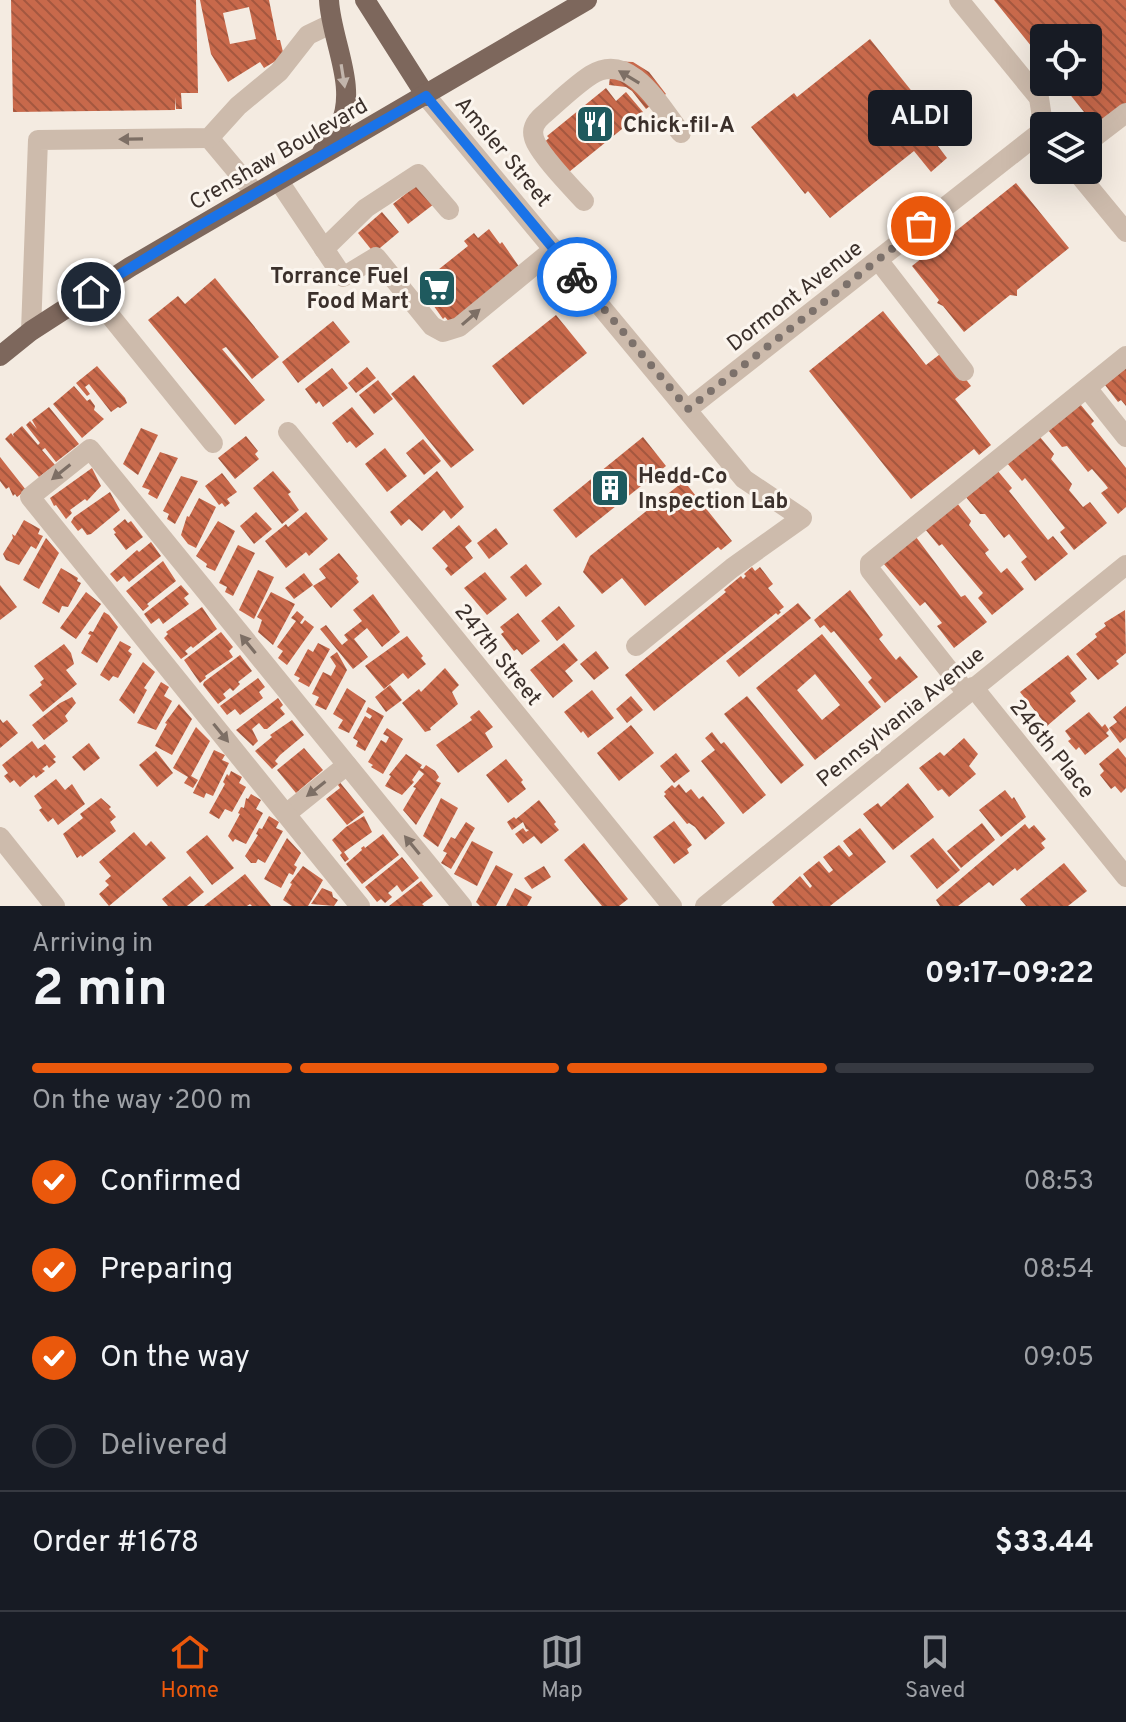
<!DOCTYPE html>
<meta charset="utf-8">
<style>
:root{--surface:#171b24;--page:#242831;--text:#f1f3f6;--muted:#9ea1a6;--line:#363941;--accent:#ea580c}
body{margin:0;font-family:Overpass,sans-serif;background:var(--page);color:var(--text);height:100vh;display:flex;flex-direction:column;font-size:30px;white-space:nowrap}
*{box-sizing:border-box;margin:0}
p{font-size:26px;color:var(--muted)}
.icon{flex:none;width:44px;height:44px;fill:none;stroke:currentColor;stroke-width:2;stroke-linecap:round;stroke-linejoin:round}
.map{position:relative;height:906px;overflow:hidden}
.drawer{display:flex;flex-direction:column;background:var(--surface);flex:1}
.drawer>*{flex:none}
.tools{position:absolute;left:1030px;top:24px;display:grid;gap:16px}
.tools a{display:grid;place-items:center;width:72px;height:72px;border-radius:8px;background:var(--surface);box-shadow:0 8px 32px #0002;font-size:40px}
.pin{position:absolute;display:grid;place-items:center;width:68px;height:68px;color:#fff;margin:-34px;border:4px solid #fff;border-radius:50%;box-shadow:0 2px 8px #0007}
.courier{position:absolute;display:grid;place-items:center;width:80px;height:80px;margin:-40px;border:6px solid #1a73e8;border-radius:50%;background:#fff;color:#222;box-shadow:0 2px 10px #0007}
.bubble{position:absolute;height:56px;border-radius:8px;background:var(--surface);box-shadow:0 8px 32px #0002;font-size:26px;font-weight:700;line-height:56px;text-align:center}
.overview em{font-style:normal;font-weight:700}
.overview div{display:flex;flex-direction:column-reverse}
.overview{display:flex;align-items:center;justify-content:space-between;height:136px;padding:0 32px}
h1{font-size:52px;font-weight:700;line-height:60px}
.bar{display:grid;grid-template-columns:repeat(4,1fr);gap:12px 8px;align-content:center;height:96px;padding:0 32px}
.bar i{height:10px;border-radius:6px;background:var(--line)}
.bar .current{background:var(--accent)}
.bar p{grid-column:span 4}
.line{display:flex;align-items:center;gap:20px;padding:0 32px;border-top:2px solid var(--line)}
.line div{flex:1}
ol{padding:0 32px;list-style:none}
li{display:flex;align-items:center;gap:24px;height:88px}
li p{margin-inline-start:auto}
li .icon{padding:8px;border-radius:50%;background:var(--accent);color:#fff;stroke-width:4}
li:last-child{color:var(--muted)}
li i{width:44px;height:44px;border:4px solid var(--line);border-radius:50%}
.tab-bar{display:flex;justify-content:space-around;align-items:center;height:112px;border-top:2px solid var(--line);background:var(--surface);font-size:22px;color:var(--muted)}
.tab-bar a{display:grid;justify-items:center;gap:4px}
.tab-bar .current{color:var(--accent)}
.map>svg:first-child{display:block}
</style>
<div class="map">
<svg width="1126" height="906" viewBox="0 0 1126 906">
<defs>
<pattern id="building-back-hatch" width="6" height="6" patternUnits="userSpaceOnUse" patternTransform="scale(2)"><rect width="6" height="6" fill="#c8694b"/><path d="M-1 5l2 2M0 0l6 6M5-1l2 2" fill="none" stroke="#a4573f"/></pattern>
</defs>
<rect width="100%" height="100%" fill="#f4ebe1"/>
<!-- building -->
<g fill="url(#building-back-hatch)" fill-rule="evenodd">
<path d="M11,0H196L198,93H181L182,109H176L175,97V110L13,112Z"/>
<path d="M200,0H269L277,40H280L284,56L264,68L260,62L228,82L211,54ZM249,7L256,39L230,44L223,13Z"/>
<path d="M994,0H1126V103L1096,127L1060,82H1088V38H1044V62Z"/>
<path d="M870,39L942,129L931,137L947,158L931,172L914,151L830,218L808,191L805,194L751,127L794,93L797,97Z"/>
<path d="M612,61L633,62L649,72L666,94L646,109L632,91L626,87L609,85Z"/>
<path d="M606,88L616,101L626,92L643,112L564,176L540,146L549,138L547,136Z"/>
<path d="M1016,183L1069,248L1017,290V296L1010,295L964,332L943,306L937,303L939,300L912,266Z"/>
<path d="M418,184L434,204L408,224L393,204Z"/>
<path d="M382,212L399,232L374,253L358,233Z"/>
<path d="M489,229L500,244L502,242L520,268L451,324L445,317L443,319L419,285L468,246L464,241L474,233L478,238Z"/>
<path d="M215,278L279,357L252,379L226,347L222,349L265,400L235,425L148,320L178,296L185,304Z"/>
<path d="M883,311L926,365L944,351L971,386L955,399L991,445L979,455L974,449L911,499L809,371Z"/>
<path d="M556,315L587,353L523,405L492,366Z"/>
<path d="M333,321L350,342L298,383L282,362Z"/>
<path d="M97,366L125,398L127,403L120,408L118,407L111,412L89,384L85,387L90,394L87,396L76,383Z"/>
<path d="M367,367L376,378L356,393L348,383Z"/>
<path d="M332,368L348,388L323,407L319,401L316,404L305,389Z"/>
<path d="M1126,368V406L1121,400L1118,402L1105,385Z"/>
<path d="M414,375L474,450L451,468L391,394Z"/>
<path d="M378,380L393,399L374,414L359,395Z"/>
<path d="M74,386L87,401L90,399L95,406L94,410L104,419L82,438L53,404Z"/>
<path d="M1080,404L1094,421L1091,424L1126,468V507L1118,514L1101,493L1108,488L1105,484L1092,469L1088,472L1067,446L1062,447L1048,430Z"/>
<path d="M49,407L79,444L56,462L45,448L42,450L55,465L39,477L5,439L11,433L14,437L13,434L22,426L38,445L40,443L26,425L30,421L37,429L32,420Z"/>
<path d="M352,407L374,434L356,448L350,441L347,443L332,423Z"/>
<path d="M141,428L158,435L138,475L123,464Z"/>
<path d="M246,436L258,451L255,454L259,459L235,479L218,458Z"/>
<path d="M643,437L666,466L576,538L553,510Z"/>
<path d="M1040,437L1054,454L1051,459L1072,484L1069,490L1083,507L1090,502L1107,523L1074,550L1060,532L1065,528L1025,478L1022,481L1007,463Z"/>
<path d="M423,439L441,461L424,475L406,453Z"/>
<path d="M385,448L407,476L387,492L365,464Z"/>
<path d="M160,452L178,458L157,499L148,494L150,490L142,487Z"/>
<path d="M0,457L26,490L17,497L15,494L13,496L9,487L6,489L0,481Z"/>
<path d="M92,468L101,486L87,501L85,499L70,510L72,513L66,519L56,505L54,506L50,498Z"/>
<path d="M997,470L1012,488L1009,491L1048,540L1053,536L1068,554L1035,581L1021,562L1027,557L1009,534L1004,538L985,514H980L965,496Z"/>
<path d="M273,471L291,492L288,494L299,510L282,524L253,488Z"/>
<path d="M437,471L464,507L451,519L444,510L422,531L409,519L401,526L390,512Z"/>
<path d="M222,473L237,492L227,499L230,503L225,507L222,503L219,505L205,486Z"/>
<path d="M181,476L198,481L175,524L167,519L169,514L163,511Z"/>
<path d="M684,481L732,541L721,550L718,547L645,606L622,578L602,594L583,572L590,556Z"/>
<path d="M110,492L120,510L91,534L87,535L82,528L78,531L71,522L74,517Z"/>
<path d="M199,498L216,507L196,548L188,544L181,535L187,516L189,517Z"/>
<path d="M957,503L971,521L969,525L989,550L985,553L987,556L1001,573L1007,568L1024,589L992,615L978,598L983,593L942,544L939,546L925,529Z"/>
<path d="M256,512L272,529L254,544L240,526Z"/>
<path d="M306,512L328,539L309,556L306,552L286,568L265,541L286,524L288,527Z"/>
<path d="M125,519L128,523L131,521L143,537L126,550L114,534L116,533L113,529Z"/>
<path d="M24,520L40,529L38,534L43,536L36,549L31,546L19,565L6,560L3,554L13,538L12,534L15,536Z"/>
<path d="M218,521L235,531L215,571L206,567L207,564L196,556Z"/>
<path d="M459,525L472,541L465,547L473,558L451,576L445,569L448,566L432,548Z"/>
<path d="M496,528L508,544L489,559L477,543Z"/>
<path d="M916,537L961,597L965,595L987,622L954,648L937,626L942,623L925,602L920,606L883,563Z"/>
<path d="M46,538L59,553L39,589L23,580Z"/>
<path d="M151,542L161,556L129,582L124,576L117,582L110,574L137,550L139,552Z"/>
<path d="M238,545L255,553L233,596L225,592L227,587L219,583Z"/>
<path d="M339,553L358,576L356,578L359,582L331,608L313,586L326,578L319,569Z"/>
<path d="M163,561L176,581L147,604L149,606L143,611L126,591Z"/>
<path d="M526,564L542,584L526,597L510,577Z"/>
<path d="M752,567L755,571L760,567L773,584L768,588L784,607L779,611L781,612L778,615L776,613L654,711L625,675L726,592L724,590L741,576L743,579L746,576L744,574Z"/>
<path d="M61,568L78,578L77,581L81,583L68,607L62,606L59,613L42,603Z"/>
<path d="M258,570L274,577L254,619L239,610Z"/>
<path d="M485,572L507,599L487,615L464,588Z"/>
<path d="M304,573L313,585L294,599L285,588Z"/>
<path d="M0,585L17,607L0,620Z"/>
<path d="M181,585L189,594L184,598L189,604L163,624L159,618L151,624L144,614Z"/>
<path d="M850,590L883,635L879,639L896,660L900,656L918,677L885,703L868,682L872,678L834,631L831,633L824,625L820,628L814,620Z"/>
<path d="M86,592L101,604L76,639L60,628Z"/>
<path d="M271,592L295,604L273,645L258,632L262,620L257,617Z"/>
<path d="M373,594L400,632L382,647L367,628L354,639L368,657L353,669L320,629L326,625L342,645L348,640L344,635L362,621L353,610Z"/>
<path d="M798,603L811,618L739,677L726,661Z"/>
<path d="M559,606L575,626L557,641L541,621Z"/>
<path d="M202,607L217,629L193,648L191,646L185,651L188,654L181,659L164,638L168,634L166,632Z"/>
<path d="M1125,610L1126,653L1116,661L1119,664L1098,680L1076,654L1097,637L1095,634L1106,626L1104,623Z"/>
<path d="M297,611L304,617L300,623L302,624L305,620L314,627L287,665L278,658L283,651L277,647L296,621L291,618Z"/>
<path d="M104,612L109,615L118,627L97,663L81,653L91,635L88,634L90,631L93,632Z"/>
<path d="M518,613L540,641L522,655L517,649L514,651L501,634L504,632L500,627Z"/>
<path d="M221,632L233,647L229,651L233,657L205,676L206,678L200,683L184,660Z"/>
<path d="M822,634L881,707L815,760L756,688ZM815,674L840,705L822,720L797,690Z"/>
<path d="M407,636L423,656L421,658L426,664L408,679L403,673L384,689L365,666Z"/>
<path d="M120,641L131,647L128,651L132,654L118,678L113,676L109,681L100,675Z"/>
<path d="M318,643L330,649L309,687L298,681L300,678L294,675L308,649L313,652Z"/>
<path d="M564,643L578,660L565,671L573,681L553,698L530,670Z"/>
<path d="M64,644L71,653L74,664L66,670L77,684L43,712L29,695L42,685L40,682L44,679L34,666Z"/>
<path d="M596,651L609,668L594,680L580,664Z"/>
<path d="M337,652L347,670L326,710L315,705L319,697L312,694L323,672L331,676L336,666L330,657Z"/>
<path d="M240,655L252,671L238,682L240,684L233,691L230,688L223,694L226,698L218,704L203,685L204,682Z"/>
<path d="M1068,655L1087,679L1070,693L1076,701L1047,726L1020,692Z"/>
<path d="M143,662L155,672L144,688L147,690L134,714L119,700Z"/>
<path d="M445,668L459,685L452,692L458,704L430,728L431,730L425,732L402,703L419,689L421,692Z"/>
<path d="M258,678L265,687L259,692L263,698L240,715L235,709L227,715L220,706Z"/>
<path d="M161,682L169,687L164,696L172,701L156,730L137,723Z"/>
<path d="M390,685L402,700L386,712L375,697Z"/>
<path d="M347,688L366,701L349,733L338,728L343,720L333,714Z"/>
<path d="M592,690L614,718L588,738L583,731L581,733L564,712Z"/>
<path d="M631,696L643,710L627,723L616,709Z"/>
<path d="M747,696L804,765L781,784L724,714Z"/>
<path d="M72,697L76,703L65,716L68,721L44,740L32,725L60,703Z"/>
<path d="M278,698L283,705L280,708L285,714L267,729H264L259,723L252,729L258,741L253,746L236,730Z"/>
<path d="M179,704L192,719L172,755L155,746L167,724L165,723Z"/>
<path d="M1126,706V738L1120,743L1109,728L1117,722L1113,717Z"/>
<path d="M368,707L384,716L365,751L356,746L358,741L353,738L365,716L370,719L372,716L366,712Z"/>
<path d="M479,710L493,727L485,733L493,747L458,773L436,745L472,720L470,717Z"/>
<path d="M1089,712L1102,727L1105,724L1109,730L1106,733L1109,736L1085,755L1079,747L1076,750L1068,741L1071,739L1065,731Z"/>
<path d="M0,719L3,723L7,720L18,733L0,748Z"/>
<path d="M292,720L304,735L280,755L275,761L278,764L272,769L255,751L272,737L270,735Z"/>
<path d="M631,725L654,753L619,781L597,753Z"/>
<path d="M196,727L210,741L191,776L198,780L193,788L184,783L188,777L173,768Z"/>
<path d="M387,728L403,739L383,774L371,767L373,765L368,762L381,740L386,743L389,737L383,734Z"/>
<path d="M712,732L721,744L724,742L766,795L743,814L701,761L715,750L705,738Z"/>
<path d="M964,738L978,754L969,766L976,774L949,797L942,789L938,791L919,768L940,752L944,756Z"/>
<path d="M32,741L38,749L45,744L56,757L53,759L56,762L49,768L47,765L42,769L45,771L36,778L34,775L20,787L14,780L10,783L4,776L8,773L2,765Z"/>
<path d="M89,743L100,758L84,771L72,757Z"/>
<path d="M304,748L323,770L296,793L277,770Z"/>
<path d="M1118,748L1126,758V788L1121,793L1115,786L1111,789L1100,775L1104,771L1099,764Z"/>
<path d="M214,750L225,755L222,760L229,763L213,796L206,793L204,798L193,793Z"/>
<path d="M156,751L173,773L157,787L139,765Z"/>
<path d="M676,753L690,771L674,783L660,766Z"/>
<path d="M406,754L422,765L420,768L423,769L426,765L435,771L439,777L436,781L441,783L416,825L403,810L416,788L413,787L424,774L419,770L412,780L414,782L402,795L385,786L391,776L389,775Z"/>
<path d="M506,759L523,780L521,782L526,789L508,803L486,775Z"/>
<path d="M231,771L242,777L239,783L246,787L232,812L225,809L219,819L209,813L225,784L223,782L227,774L229,776Z"/>
<path d="M56,779L65,790L72,784L85,804L58,825L53,818L48,822L39,810L42,808L34,796Z"/>
<path d="M338,780L364,812L347,825L326,799L340,788L336,782Z"/>
<path d="M908,783L934,817L893,850L863,814L878,803L881,807Z"/>
<path d="M679,784L686,793L691,789L699,799L703,796L725,823L705,840L695,827L689,823L687,824L664,796L666,794L664,792L672,785L675,788Z"/>
<path d="M1005,790L1012,799L1014,797L1026,817L1001,837L979,810Z"/>
<path d="M251,794L261,800L256,809L263,813L246,844L235,839L233,842L228,836L240,814L238,813L241,807L244,808L246,798L248,799Z"/>
<path d="M101,798L111,807L109,809L116,817L110,822L116,831L82,857L81,855L77,858L63,834L83,818L80,814Z"/>
<path d="M441,798L458,808L438,847L423,836Z"/>
<path d="M539,800L556,822L554,824L559,830L541,844L534,836L523,844L515,834L523,828L526,832L529,830L526,829L523,822L512,830L507,822L514,817L516,819Z"/>
<path d="M269,816L279,822L276,828L283,831L265,863L258,859L256,863H251L245,856L258,835L256,834L259,828L262,829Z"/>
<path d="M364,816L372,832L344,852L349,859L345,862L340,855L342,853L332,840L346,827Z"/>
<path d="M674,821L692,845L687,849L689,853L674,864L653,837Z"/>
<path d="M466,822L475,828L451,869L441,863L447,853L443,851L451,837L455,839Z"/>
<path d="M982,823L995,840L961,868L947,851Z"/>
<path d="M1025,824L1029,829L1034,825L1046,839L1041,843L1045,848L1017,871L1015,868L993,886L989,882L958,906H940L936,900Z"/>
<path d="M860,828L886,862L830,906H775L772,902L800,876L810,888L812,886L803,874L819,861L829,873L833,870L823,857L839,845L849,857L853,854L843,841Z"/>
<path d="M134,832L146,846L151,841L166,858L109,906L99,894L109,885L105,881L111,876L99,862Z"/>
<path d="M383,834L399,855L362,884L346,864L362,850L361,848L364,846L365,848Z"/>
<path d="M207,835L234,868L212,885L186,852Z"/>
<path d="M287,838L301,853L294,865L297,867L293,875L289,873L281,888L264,879Z"/>
<path d="M933,838L960,870L937,889L910,856Z"/>
<path d="M472,841L493,852L477,886L454,874Z"/>
<path d="M584,843L628,899L619,906H602L564,860Z"/>
<path d="M402,857L419,878L402,892L397,885L388,893L392,897L385,903L381,899L377,902L365,887Z"/>
<path d="M1064,863L1087,891L1068,906H1026L1020,899Z"/>
<path d="M496,865L513,874L496,906H480L476,902Z"/>
<path d="M303,866L323,880L308,906H292L283,900L292,884L290,883Z"/>
<path d="M544,866L551,877L532,889L524,878Z"/>
<path d="M245,874L271,906H252L250,904L247,906H204Z"/>
<path d="M190,876L204,892L187,906H168L162,899Z"/>
<path d="M421,881L433,896L422,904L424,906H389Z"/>
<path d="M322,888L332,892L333,897L338,900L334,906L311,904Z"/>
<path d="M515,888L532,897L527,906H506Z"/>
</g>
<g fill="none" stroke-linecap="round" stroke-linejoin="round">
<!-- minor -->
<g stroke="#cdbbac" stroke-width="20">
<path d="M959,0L1039,98L1044,131"/>
<path d="M426,96L744,479L802,518L732,568L636,646"/>
<path d="M209,138L255,193"/>
<path d="M1088,142L1126,113"/>
<path d="M1075,170L1126,232"/>
<path d="M278,180L343,277L376,257L432,326L443,332L459,327L554,249"/>
<path d="M584,201C572,188 538,153 534,138C531,128 536,121 543,115C558,102 574,86 591,75C631,50 661,108 681,133"/>
<path d="M324,249L366,208L418,174L449,210"/>
<path d="M878,260L964,371"/>
<path d="M91,292L213,443"/>
<path d="M31,331L38,140L209,138L238,106L279,72L308,35L331,24"/>
<path d="M1087,388L1126,437"/>
<path d="M688,409L1043,130"/>
<path d="M288,432L672,906"/>
<path d="M973,687L1126,877"/>
<path d="M966,692L870,570V563L1126,356"/>
<path d="M286,814L347,765"/>
<path d="M0,837L55,906"/>
<path d="M360,906L30,497L90,449L462,906"/>
<path d="M705,906L1126,565"/>
</g>
<!-- major -->
<g stroke="#7d675c" stroke-width="20">
<path d="M365,0L426,96"/>
<path d="M322,152C327,143 335,135 340,125C358,86 331,40 329,0"/>
<path d="M0,356L31,331L130,267L587,0"/>
</g>
</g>
<!-- one-way arrows -->
<defs><path id="oneway-solid" d="M-6-.8H1V-3.2L6.5 0L1 3.2V.8H-6Z" transform="scale(2)"/></defs>
<use fill="#c2b5ac" href="#oneway-solid" transform="translate(343 76) rotate(81)"/>
<g fill="#7d6f65">
<use href="#oneway-solid" transform="translate(629 77) rotate(-149)"/>
<use href="#oneway-solid" transform="translate(131 139) rotate(179)"/>
<use href="#oneway-solid" transform="translate(471 317) rotate(-41)"/>
<use href="#oneway-solid" transform="translate(61 472) rotate(141)"/>
<use href="#oneway-solid" transform="translate(248 644) rotate(-129)"/>
<use href="#oneway-solid" transform="translate(221 733) rotate(51)"/>
<use href="#oneway-solid" transform="translate(316 789) rotate(142)"/>
<use href="#oneway-solid" transform="translate(412 845) rotate(-129)"/>
</g>
<g fill="none" stroke-linecap="round" stroke-linejoin="round">
<!-- done -->
<path stroke="#7c716b" stroke-width="8" stroke-dasharray="0 14.4" d="M577,277L688,409L921,226"/>
<!-- route -->
<path stroke="#1a73e8" stroke-width="10" d="M91,292L198,226L426,96L577,277"/>
</g>
<!-- icons -->
<defs>
<symbol id="restaurant-square" viewBox="-11 -11 22 22"><rect x="-9" y="-9" width="18" height="18" rx="4" fill="#1f5a5e" stroke="#fbf5ee"/><path d="M-5-6h1v4h1v-4h1v4h1v-4h1v5L-1.5 .5V6h-2V.5L-5-1ZM5-6V6H3V1.5H1.5Q1.5-4 5-6Z" fill="#fff"/></symbol>
<symbol id="supermarket-square" viewBox="-11 -11 22 22"><rect x="-9" y="-9" width="18" height="18" rx="4" fill="#1f5a5e" stroke="#fbf5ee"/><path d="M-6-5.5h2.5l.6 2H6L4.5 2H-2.5L-4.4-4H-6ZM-1.5 3.2a1.3 1.3 0 1 0 .1 0ZM3 3.2a1.3 1.3 0 1 0 .1 0Z" fill="#fff"/></symbol>
<symbol id="building-square" viewBox="-11 -11 22 22"><rect x="-9" y="-9" width="18" height="18" rx="4" fill="#1f5a5e" stroke="#fbf5ee"/><path d="M-4-6H4V6H1V3H-1V6H-4ZM-2.5-4.3h1.7v1.8h-1.7ZM.8-4.3h1.7v1.8H.8ZM-2.5-1h1.7V.8h-1.7ZM.8-1h1.7V.8H.8Z" fill="#fff"/></symbol>
</defs>
<g fill-rule="evenodd">
<use href="#restaurant-square" x="573" y="102" width="44" height="44"/>
<use href="#supermarket-square" x="415" y="266" width="44" height="44"/>
<use href="#building-square" x="588" y="466" width="44" height="44"/>
</g>
<g text-anchor="middle" stroke-width="6" stroke-linejoin="round" paint-order="stroke">
<!-- poi labels -->
<g font-size="22" font-weight="bold" fill="#3b302b" stroke="#fbf5ee" text-anchor="start">
<text x="623" y="132">Chick-fil-A</text>
<text x="409" y="283" text-anchor="end">Torrance Fuel<tspan x="409" dy="25">Food Mart</tspan></text>
<text x="638" y="483">Hedd-Co<tspan x="638" dy="25">Inspection Lab</tspan></text>
</g>
<!-- street labels -->
<g font-size="22" fill="#3b302b" stroke="#fbf5ee">
<text transform="translate(504 151) rotate(50)" y="8">Amsler Street</text>
<text transform="translate(278 153) rotate(-30)" y="8">Crenshaw Boulevard</text>
<text transform="translate(794 295) rotate(-38)" y="8">Dormont Avenue</text>
<text transform="translate(499 654) rotate(51)" y="8">247th Street</text>
<text transform="translate(900 716) rotate(-39)" y="8">Pennsylvania Avenue</text>
<text transform="translate(1053 748) rotate(51)" y="8">246th Place</text>
</g>
</g>
</svg>
<div class="tools">
<a><svg class="icon" aria-label="locate" viewBox="0 0 24 24"><circle cx="12" cy="12" r="6"/><path d="M12 2v4M12 18v4M2 12h4M18 12h4"/></svg></a>
<a><svg class="icon" aria-label="layers" viewBox="0 0 24 24"><path d="M12 4l9 5-9 5-9-5zM3 14l9 5 9-5"/></svg></a>
</div>
<div class="pin" style="left:921px;top:226px;background:#ea580c"><svg class="icon" aria-label="bag" viewBox="0 0 24 24"><path d="M5 8h14l-1 12H6zM9 8a3 3 0 0 1 6 0"/></svg></div>
<div class="pin" style="left:91px;top:292px;background:#1f2937"><svg class="icon" aria-label="home" viewBox="0 0 24 24"><path d="M3 11l9-7 9 7M6 9v11h12V9"/></svg></div>
<div class="courier" style="left:577px;top:277px"><svg class="icon" aria-label="bike" viewBox="0 0 24 24"><circle cx="6" cy="16" r="4"/><circle cx="18" cy="16" r="4"/><path d="M6 16l4-8h5l3 8M10 8l3 8H6M13 5h3"/></svg></div>
<div class="bubble" style="left:868px;top:90px;width:104px">ALDI</div>
</div>
<section class="drawer">
<div class="overview"><div><h1>2 min</h1><p>Arriving in</p></div><em>09:17–09:22</em></div>
<div class="bar"><i class="current"></i><i class="current"></i><i class="current"></i><i></i><p>On the way · 200 m</p></div>
<ol>
<li><svg class="icon" aria-label="check" viewBox="0 0 24 24"><path d="M5 12l5 5 9-10"/></svg>Confirmed<p>08:53</p></li>
<li><svg class="icon" aria-label="check" viewBox="0 0 24 24"><path d="M5 12l5 5 9-10"/></svg>Preparing<p>08:54</p></li>
<li><svg class="icon" aria-label="check" viewBox="0 0 24 24"><path d="M5 12l5 5 9-10"/></svg>On the way<p>09:05</p></li>
<li><i></i>Delivered</li>
</ol>
<div class="line" style="height:104px"><div>Order #1678</div><b>$33.44</b></div>
</section>
<nav class="tab-bar">
<a class="current"><svg class="icon" aria-label="home" viewBox="0 0 24 24"><path d="M3 11l9-7 9 7M6 9v11h12V9"/></svg>Home</a>
<a><svg class="icon" aria-label="map" viewBox="0 0 24 24"><path d="M3 6l6-2 6 2 6-2v14l-6 2-6-2-6 2zM9 4v14M15 6v14"/></svg>Map</a>
<a><svg class="icon" aria-label="saved" viewBox="0 0 24 24"><path d="M7 4h10v16l-5-4-5 4z"/></svg>Saved</a>
</nav>
